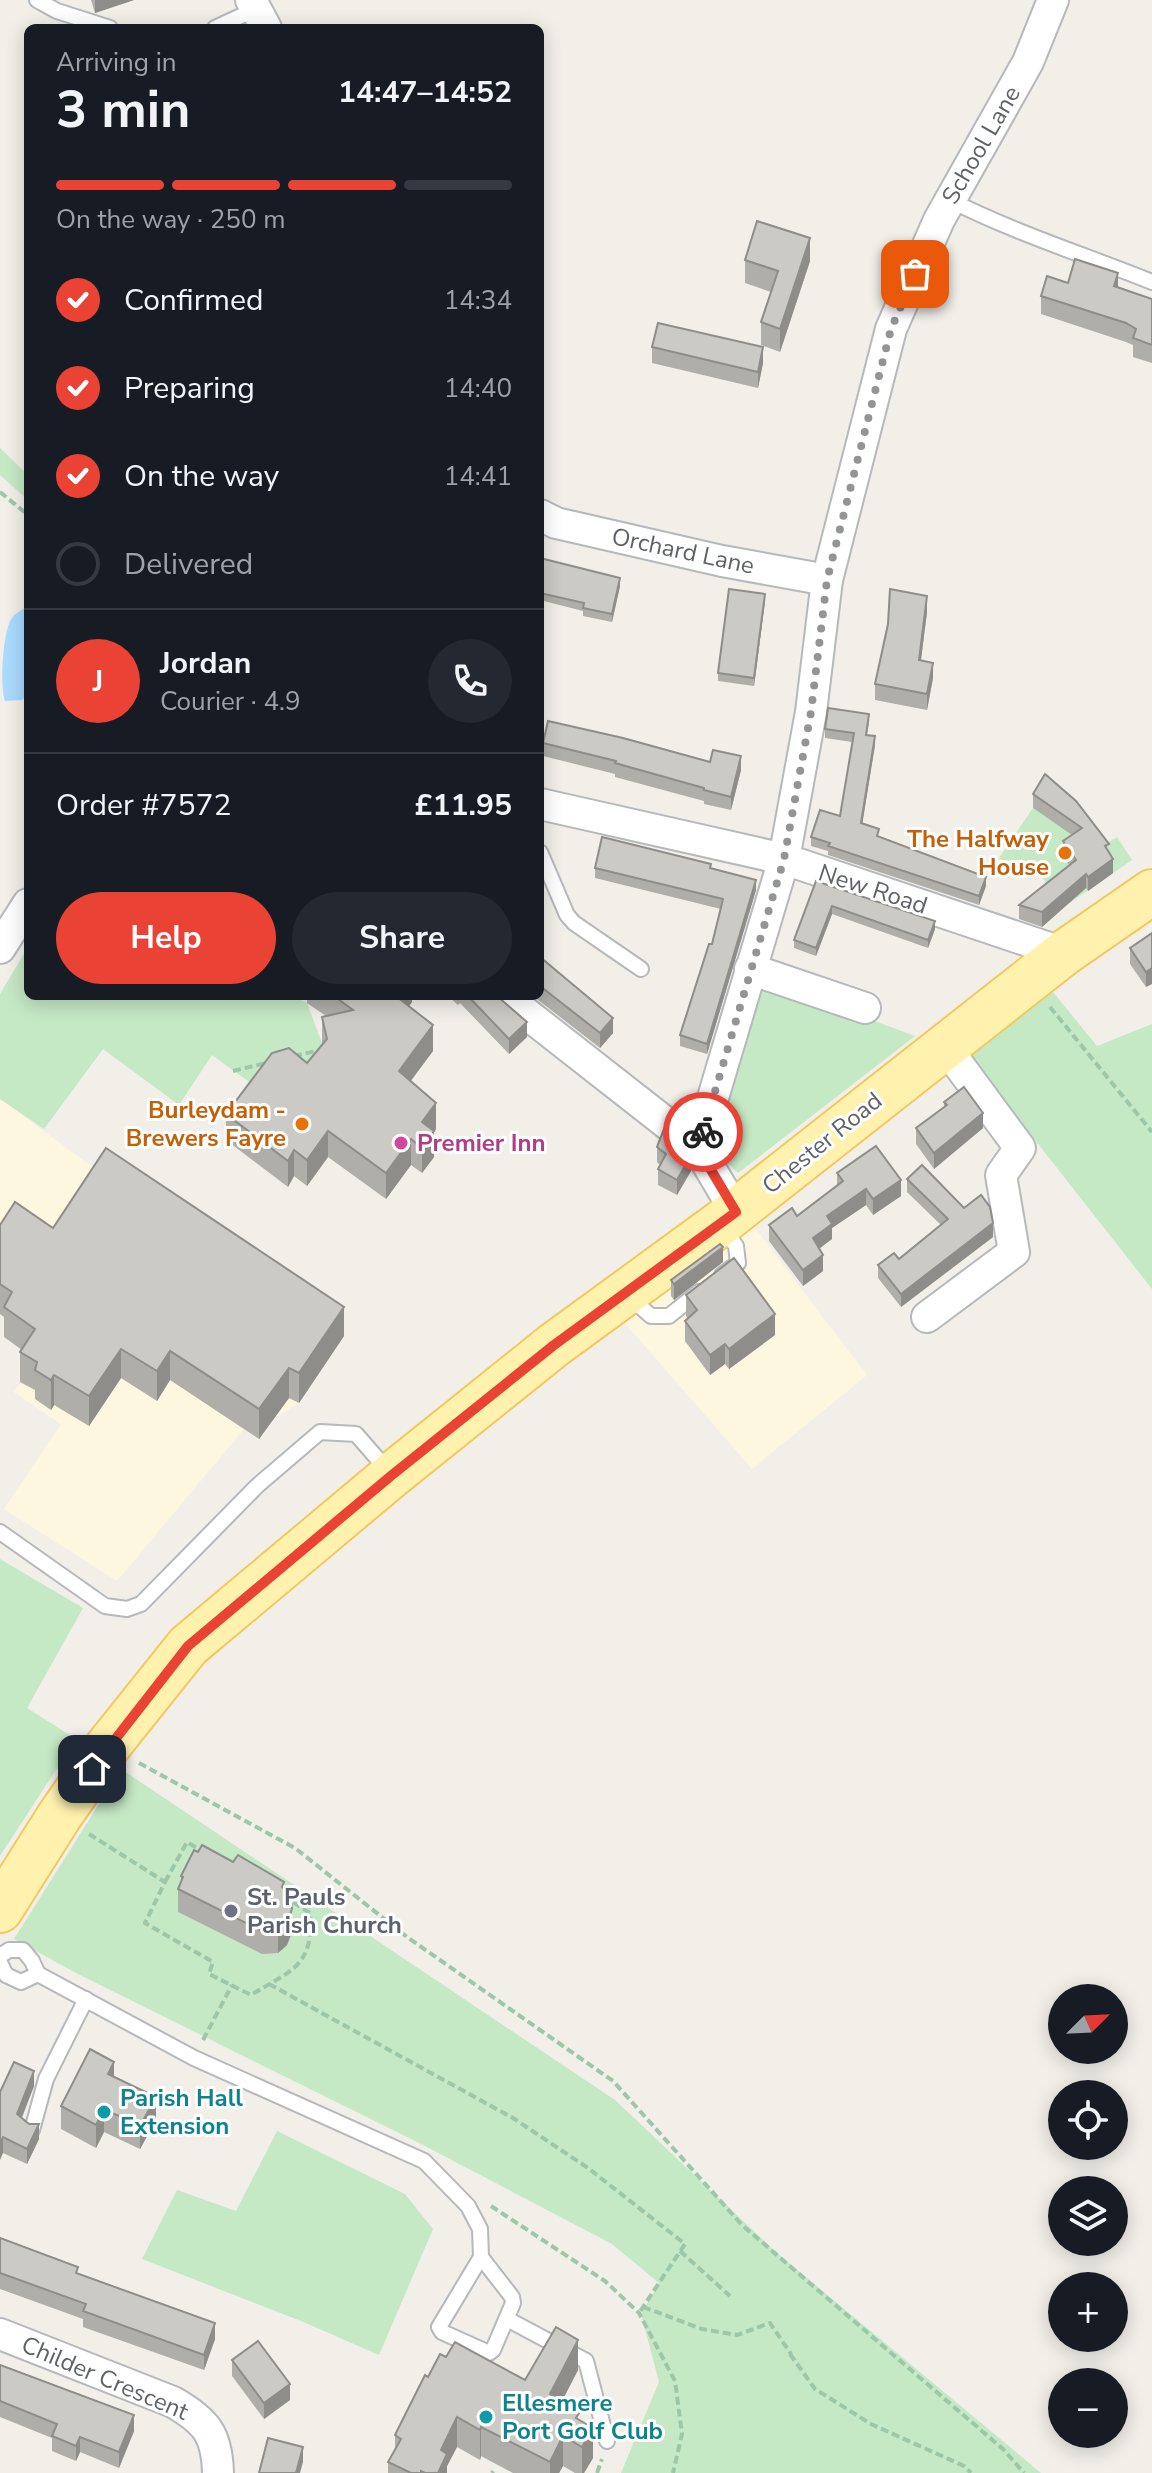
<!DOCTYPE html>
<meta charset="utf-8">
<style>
:root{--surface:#171b24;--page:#242831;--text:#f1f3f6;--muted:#9ea1a6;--line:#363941;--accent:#ea4335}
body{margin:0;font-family:"Nunito Sans",sans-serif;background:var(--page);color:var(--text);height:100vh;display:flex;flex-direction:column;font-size:30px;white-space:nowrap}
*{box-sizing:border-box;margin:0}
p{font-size:26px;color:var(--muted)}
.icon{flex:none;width:44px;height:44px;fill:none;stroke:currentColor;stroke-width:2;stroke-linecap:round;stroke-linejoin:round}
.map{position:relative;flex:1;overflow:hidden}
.sheet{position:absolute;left:24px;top:24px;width:520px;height:976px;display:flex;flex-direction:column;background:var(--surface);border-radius:12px;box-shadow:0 4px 20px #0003}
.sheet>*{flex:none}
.needle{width:52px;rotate:66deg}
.tools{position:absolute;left:1048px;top:1984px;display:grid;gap:16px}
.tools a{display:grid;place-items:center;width:80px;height:80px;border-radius:50%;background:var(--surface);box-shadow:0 4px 20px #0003;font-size:40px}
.pin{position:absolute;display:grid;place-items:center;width:68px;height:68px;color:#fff;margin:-34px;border-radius:16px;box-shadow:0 4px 12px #0006}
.courier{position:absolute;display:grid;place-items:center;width:80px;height:80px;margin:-40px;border:6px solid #ea4335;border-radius:50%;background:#fff;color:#222;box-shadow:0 2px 10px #0007}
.headline em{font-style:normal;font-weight:700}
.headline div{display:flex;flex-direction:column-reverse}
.headline{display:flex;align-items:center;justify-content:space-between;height:136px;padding:0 32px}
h1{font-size:52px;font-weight:700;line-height:60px}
.bar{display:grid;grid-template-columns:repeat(4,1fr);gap:12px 8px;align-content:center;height:96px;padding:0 32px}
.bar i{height:10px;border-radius:6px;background:var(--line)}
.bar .current{background:var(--accent)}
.bar p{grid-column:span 4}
.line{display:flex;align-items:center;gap:20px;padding:0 32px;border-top:2px solid var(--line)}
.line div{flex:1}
.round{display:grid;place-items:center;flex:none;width:84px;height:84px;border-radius:42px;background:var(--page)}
ol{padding:0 32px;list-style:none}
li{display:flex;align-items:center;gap:24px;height:88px}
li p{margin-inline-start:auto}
li .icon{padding:8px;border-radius:50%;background:var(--accent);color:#fff;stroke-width:4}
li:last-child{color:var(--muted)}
li i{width:44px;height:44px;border:4px solid var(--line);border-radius:50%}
.action{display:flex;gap:16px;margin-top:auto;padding:16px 32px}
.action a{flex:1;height:92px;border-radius:48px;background:var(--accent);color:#fff;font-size:32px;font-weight:700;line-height:92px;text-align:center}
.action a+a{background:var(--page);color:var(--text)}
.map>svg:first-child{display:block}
</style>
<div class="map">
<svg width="1152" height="2473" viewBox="0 0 1152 2473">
<rect width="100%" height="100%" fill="#f1efe8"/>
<!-- commercial -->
<g fill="#fef7e0">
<path d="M0,1099L106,1177L344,1336L299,1403L274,1418L259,1439L244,1429L117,1581L4,1509L61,1424L14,1392L35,1359L4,1337L12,1322L0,1314Z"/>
<path d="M752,1224L867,1375L752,1469L624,1322Z"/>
</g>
<!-- green -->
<g fill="#c5e8c5">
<path d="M0,448L28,475V500L0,475Z"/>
<path d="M1033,808L1058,825L1101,847L1117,837L1132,860L1064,907L1038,872L1029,879L999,858Z"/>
<path d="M28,947V996H292L307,1003L322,1043L296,1080L262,1091L212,1055L179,1105L103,1049L44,1129L0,1099V994Z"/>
<path d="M761,979L915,1036L738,1173L709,1146Z"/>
<path d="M1053,992L1097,1046L1152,1024V1289L970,1057Z"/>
<path d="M0,1559L83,1608L27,1708L76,1739L0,1856Z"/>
<path d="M121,1769L615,2100L777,2253L1041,2473H621L659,2382L641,2314L659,2283L612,2244L423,2145L78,1974L14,1939Z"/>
<path d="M277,2131L405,2194L433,2229L379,2355L301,2321L142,2259L177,2190L236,2211Z"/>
</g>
<!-- water -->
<path fill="#aadaff" d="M28,606V696L22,700L5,701C0,687 2,632 12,618C15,613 24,609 28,606Z"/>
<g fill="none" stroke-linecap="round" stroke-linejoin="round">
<defs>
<g id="service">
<path d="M37,0L57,11L110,28"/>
<path d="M215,28L256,9"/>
<path d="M950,200C1015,233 1085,255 1152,282"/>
<path d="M540,852L567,915L574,923L641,969"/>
<path d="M722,1275L738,1263L736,1246L723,1227"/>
<path d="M628,1296L651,1316H669L699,1292"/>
<path d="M0,1532L105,1606L127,1609L141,1604L257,1486L320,1432L356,1434L389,1472"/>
<path d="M0,1956L9,1950H23L32,1961L38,1974L194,2058L424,2161L468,2206L480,2229L481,2257L439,2327L442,2332L489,2353L493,2350L513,2303L512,2297L481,2257"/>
<path d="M0,1963L6,1975L21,1982L38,1974"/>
<path d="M32,2130L46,2079L86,1999"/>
<path d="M507,2319L586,2361L607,2441"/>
</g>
<g id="minor">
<path d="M251,0L266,28"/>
<path d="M540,515L556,523L722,561L827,580"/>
<path d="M540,804L784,859L1064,953"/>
<path d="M0,948L28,904"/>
<path d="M750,969L865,1008"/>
<path d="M504,996L698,1148"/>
<path d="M736,1212L698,1148L784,859L811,712L827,580L891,329L939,220L1028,62L1053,0"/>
<path d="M927,1317L1014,1252L1001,1175L1020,1148L944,1045"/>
<path d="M0,2334L173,2402C206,2421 217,2434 218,2473"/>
</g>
<path id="primary" d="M0,1910L60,1815L108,1746L188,1646L392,1475L554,1345L721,1223L1064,953L1152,892"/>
</defs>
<!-- service casing -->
<use href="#service" stroke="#b5b8bc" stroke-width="18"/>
<!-- minor casing -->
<use href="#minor" stroke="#b5b8bc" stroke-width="34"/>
<!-- primary casing -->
<use href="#primary" stroke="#f2c960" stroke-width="48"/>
<!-- path -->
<g stroke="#9cc7a9" stroke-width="4" stroke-dasharray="8 4" stroke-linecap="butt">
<path d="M0,492L28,515"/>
<path d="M1050,1007L1152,1132"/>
<path d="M294,1056L321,1050"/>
<path d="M233,1071L266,1063"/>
<path d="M139,1763L295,1848L407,1937L613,2081L742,2225L1003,2449L1024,2473"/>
<path d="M89,1834L165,1882L145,1923L213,1962L209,1974L251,1995C291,1970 314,1967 310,1913L288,1899"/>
<path d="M165,1882L187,1842L204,1852"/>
<path d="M269,1984L513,2118L588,2168L685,2244L639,2313"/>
<path d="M203,2040L232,1985"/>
<path d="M491,2206L605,2281L639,2313L675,2381L682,2434L673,2473"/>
<path d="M680,2251L730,2296"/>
<path d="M643,2307L702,2329L737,2335L770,2323L791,2354"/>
<path d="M790,2354L815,2389L871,2424L964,2466L971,2473"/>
<path d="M492,2473L493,2471"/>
<path d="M597,2473L602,2459"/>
</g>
<!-- service -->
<use href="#service" stroke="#fff" stroke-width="14"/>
<!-- minor -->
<use href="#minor" stroke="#fff" stroke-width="30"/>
<!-- primary -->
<use href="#primary" stroke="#fff2af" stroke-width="44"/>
</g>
<!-- wall -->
<g fill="#afaea9">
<path d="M91,0H134L95,13Z"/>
<path d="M745,260L810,261L780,352L761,345V322L771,292L745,283Z"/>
<path d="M1068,283L1118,287L1152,299V363L1133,357V345L1126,342L1041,314V296Z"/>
<path d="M652,347L763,363L758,388L652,363Z"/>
<path d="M540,558L620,586L612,622L583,616V611L540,600Z"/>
<path d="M765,601L754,686L718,681V673Z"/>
<path d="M927,612L921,660L933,678L927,710L875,700V684Z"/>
<path d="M869,723L867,735L875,745L862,824L879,837L986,886L979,905L828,855V851L811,846V837L840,816L852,742L825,738V729Z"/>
<path d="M543,743L710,762L741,770L731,810L704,804V801L615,777V774L543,756Z"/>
<path d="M1045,774L1109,852L1113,873L1088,891L1086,888L1042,927L1019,919V905L1069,865L1063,855V841L1072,835L1033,808V794Z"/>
<path d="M595,868H711L756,890L707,1054L680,1046V1035L712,944L721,909L595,878Z"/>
<path d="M816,881L935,929L928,948L832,914L816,956L794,948V940Z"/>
<path d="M1152,933L1146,987L1130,964V948Z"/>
<path d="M540,957L613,1033L600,1048L533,996H540Z"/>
<path d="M307,996H412V1002L409,1006L433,1051L411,1081L436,1129L434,1132V1157L422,1173L411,1165L386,1199L328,1157L307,1186L294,1176L288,1187L226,1140V1114L307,1063L322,1044V1017L326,1016L307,1003Z"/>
<path d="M448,996H497L527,1037L509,1054L460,1003L458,1005Z"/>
<path d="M944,1102L983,1128L934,1169L916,1144V1128L944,1107Z"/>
<path d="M657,1147L691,1171L677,1195L658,1185V1169L660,1165L657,1162Z"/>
<path d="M837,1173L901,1196L873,1215L866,1205L832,1228V1239L819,1249L823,1271L803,1286L769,1241V1225L797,1216L837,1186Z"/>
<path d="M907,1179L964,1208L993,1237L901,1307L878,1278V1265L899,1259L941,1225L907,1192Z"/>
<path d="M0,1225L53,1228L344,1336L299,1403L289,1398L259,1439L170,1380L157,1401L121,1378L89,1426L54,1405L51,1410L35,1399V1390L20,1382V1352L22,1350L4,1337V1317L0,1314Z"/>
<path d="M723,1262L674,1300L671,1296V1280Z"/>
<path d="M686,1295L775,1335L729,1369L725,1364L710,1375L685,1341V1321L688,1318L686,1316Z"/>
<path d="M181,1876L284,1890L292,1932L287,1945L278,1953L262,1954L178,1912V1889L181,1882Z"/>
<path d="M114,2077L156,2120L140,2149L104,2132L96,2148L61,2129V2106Z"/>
<path d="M34,2086L22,2118L39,2139L27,2164L3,2153L0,2092Z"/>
<path d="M0,2238L215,2339L204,2370L83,2327V2319L0,2289Z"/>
<path d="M446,2357L525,2380L578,2370L562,2401L579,2421L593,2458L584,2473H575L563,2466L559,2473H513L481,2456L480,2460L457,2447L447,2466V2473H388V2462L395,2451V2435L428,2377Z"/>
<path d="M232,2360L290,2400L264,2419L232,2376Z"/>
<path d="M0,2365L134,2431L119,2468L80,2452L76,2461L52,2451V2438L0,2417Z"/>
</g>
<!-- shaded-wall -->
<g fill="#8f8d8a">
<path d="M95,0H134L95,13Z"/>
<path d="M810,238V261L780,352V329Z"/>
<path d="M1118,273V291L1114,286Z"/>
<path d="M763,347V363L758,388V372Z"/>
<path d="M620,578V586L612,622V614Z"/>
<path d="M765,594V601L754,686V678Z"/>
<path d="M927,596V612L919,675V660Z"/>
<path d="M933,663V678L927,710V694Z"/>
<path d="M875,736V745L861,832V823Z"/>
<path d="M741,756V770L731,810V797Z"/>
<path d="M1113,859V873L1088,891V877Z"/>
<path d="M543,874V889L540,892V877Z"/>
<path d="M1086,874V888L1042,927V912Z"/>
<path d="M986,877V886L979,905V896Z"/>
<path d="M756,880V890L707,1054V1044Z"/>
<path d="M832,906V914L816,956V948Z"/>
<path d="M935,921V929L928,948V940Z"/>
<path d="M1152,968V984L1146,987V972Z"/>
<path d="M398,996H412V1002L397,1023Z"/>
<path d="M613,1018V1033L600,1048V1033Z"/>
<path d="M527,1022V1037L509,1054V1039Z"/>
<path d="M433,1025V1051L399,1096V1071Z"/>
<path d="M436,1103V1129L434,1132V1157L422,1173V1122Z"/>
<path d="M983,1113V1128L934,1169V1153Z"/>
<path d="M328,1131V1157L307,1186V1160Z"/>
<path d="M411,1139V1165L386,1199V1173Z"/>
<path d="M294,1150V1176L288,1187V1161Z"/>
<path d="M691,1155V1171L677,1195V1180Z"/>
<path d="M901,1180V1196L873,1215V1199Z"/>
<path d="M866,1189V1205L832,1228V1239L813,1253V1238L827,1216Z"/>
<path d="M993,1223V1237L901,1307V1294Z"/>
<path d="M723,1247V1262L674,1300V1284Z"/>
<path d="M823,1255V1271L803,1286V1270Z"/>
<path d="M344,1307V1336L299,1403V1373Z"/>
<path d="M775,1314V1335L729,1369V1349Z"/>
<path d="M725,1344V1364L710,1375V1355Z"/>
<path d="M121,1349V1378L89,1426V1396Z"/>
<path d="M170,1351V1380L157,1401V1371Z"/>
<path d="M289,1368V1398L259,1439V1409Z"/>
<path d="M54,1375V1405L51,1410V1380Z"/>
<path d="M292,1909V1932L287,1945L278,1953V1930Z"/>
<path d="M114,2062V2085L108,2074Z"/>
<path d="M34,2071V2086L17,2129V2114Z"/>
<path d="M156,2097V2120L140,2149V2126Z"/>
<path d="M104,2109V2132L96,2148V2125Z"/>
<path d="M39,2124V2139L27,2164V2149Z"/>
<path d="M3,2137V2153L0,2160V2144Z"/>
<path d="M215,2323V2339L204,2370V2355Z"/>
<path d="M578,2340V2370L550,2424V2394Z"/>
<path d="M290,2384V2400L264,2419V2403Z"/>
<path d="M134,2415V2431L119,2468V2452Z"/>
<path d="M457,2417V2447L447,2466V2473H438L441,2450Z"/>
<path d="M481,2427V2456L480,2460V2430Z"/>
<path d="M593,2428V2458L584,2473H582V2447Z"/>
<path d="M563,2436V2466L559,2473H550V2462Z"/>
<path d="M80,2437V2452L76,2461V2446Z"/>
<path d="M303,2447V2462L300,2473H296Z"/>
</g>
<!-- building -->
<g fill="#cccac5" stroke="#8f8d8a" stroke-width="2">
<path d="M757,221L810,238L780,329L761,322L778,271L745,260Z"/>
<path d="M1075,259L1118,273L1114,286L1152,299V345L1133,338L1136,329L1126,323L1041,296L1047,276L1068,283Z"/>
<path d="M658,323L763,347L758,372L652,347Z"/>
<path d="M540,558L620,578L612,614L583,608L584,603L540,593Z"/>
<path d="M729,589L765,594L754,678L718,673Z"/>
<path d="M890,589L927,596L919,660L933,663L927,694L875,684L888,624Z"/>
<path d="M828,708L869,714L866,735L875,736L861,823L879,829L877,836L986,877L979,896L828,846L830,843L811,837L820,810L840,816L854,733L825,729Z"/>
<path d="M548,721L623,738L710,762L713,750L741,756L731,797L704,790V788L615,763L616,761L543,743Z"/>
<path d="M1045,774L1076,801L1109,844L1105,846L1113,859L1088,877L1086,874L1042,912L1019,905L1076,860L1063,841L1082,828L1033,794Z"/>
<path d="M602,837L711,864L710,868L756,880L707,1044L680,1035L709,944H712L723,899L595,868Z"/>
<path d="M816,881L935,921L928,940L832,906L816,948L794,940Z"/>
<path d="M1152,933V968L1146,972L1130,948Z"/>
<path d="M540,957L613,1018L600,1033L540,986Z"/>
<path d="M334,996H398L397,997L433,1025L399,1071L436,1103L422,1122L434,1131L422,1148L411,1139L386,1173L328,1131L307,1160L294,1150L288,1161L226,1114L272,1053L289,1048L307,1063L327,1039L322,1017L353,1010Z"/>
<path d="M468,996H497L527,1022L509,1039Z"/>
<path d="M964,1087L983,1113L934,1153L916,1128L947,1105L944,1102Z"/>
<path d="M664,1129L684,1145L691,1155L677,1180L658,1169L666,1154L657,1147Z"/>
<path d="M876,1146L901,1180L873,1199L866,1189L827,1216L832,1224L813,1238L823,1255L803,1270L769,1225L792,1208L797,1216L843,1181L837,1173Z"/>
<path d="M106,1148L344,1307L299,1373L289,1368L259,1409L170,1351L157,1371L121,1349L89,1396L54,1375L51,1380L35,1370L37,1362L20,1352L35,1329L4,1307L12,1292L0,1284V1225L15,1202L53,1228Z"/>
<path d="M922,1165L964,1208L981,1195L990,1207L993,1223L901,1294L878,1265L894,1253L899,1259L948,1219L907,1179Z"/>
<path d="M720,1244L723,1247L674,1284L671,1280Z"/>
<path d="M734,1258L775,1314L729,1349L725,1344L710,1355L685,1321L697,1310L686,1295Z"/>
<path d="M202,1845L233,1862L238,1855L284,1882L282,1887L290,1896L292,1909L287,1922L278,1930L262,1931L178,1889L183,1877L181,1876L194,1850L198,1852Z"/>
<path d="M90,2049L114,2062L108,2074L156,2097L140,2126L104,2109L96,2125L61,2106Z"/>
<path d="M14,2062L34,2071L17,2114L29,2124H39L27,2149L3,2137L0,2144V2092Z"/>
<path d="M0,2238L78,2267L76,2273L215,2323L204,2355L83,2311L86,2304L0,2273Z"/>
<path d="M556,2327L578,2340L550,2394L579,2413L576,2418L593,2428L582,2447L563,2436L550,2462L481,2427L480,2430L457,2417L441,2450L447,2454L438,2473H425L421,2471V2473H411L388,2462L401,2439L395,2435L425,2375L428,2377L440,2354L446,2357L455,2342L525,2380Z"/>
<path d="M258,2341L290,2384L264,2403L232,2360Z"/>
<path d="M0,2365L134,2415L119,2452L80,2437L76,2446L52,2436L57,2424L0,2401Z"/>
<path d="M268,2438L303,2447L296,2473H259Z"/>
</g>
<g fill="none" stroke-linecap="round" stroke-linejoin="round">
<!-- done -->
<path stroke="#929495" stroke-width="8" stroke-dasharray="0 14.4" d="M703,1132L784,859L811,712L827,580L891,329L915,274"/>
<!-- route -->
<path stroke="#ea4335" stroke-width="10" d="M92,1769L188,1646L392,1475L554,1345L736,1212L698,1148L703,1132"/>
</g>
<!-- markers -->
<g fill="#e8710a" stroke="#fff" stroke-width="3">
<circle cx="1065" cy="853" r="8"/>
<circle cx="302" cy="1124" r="8"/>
</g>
<circle fill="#d1479c" stroke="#fff" stroke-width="3" cx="401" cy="1143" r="8"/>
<circle fill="#6b7280" stroke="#fff" stroke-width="3" cx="231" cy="1911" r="8"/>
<g fill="#0f9aa8" stroke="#fff" stroke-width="3">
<circle cx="104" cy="2112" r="8"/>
<circle cx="486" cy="2417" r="8"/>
</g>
<g text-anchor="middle" stroke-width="6" stroke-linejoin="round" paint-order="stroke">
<!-- street labels -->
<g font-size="24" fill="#5f6368" stroke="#fff">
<text transform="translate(981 145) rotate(-60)" y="8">School Lane</text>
<text transform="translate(683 551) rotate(12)" y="8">Orchard Lane</text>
<text transform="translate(873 889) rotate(18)" y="8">New Road</text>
<text transform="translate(822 1143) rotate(-39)" y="8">Chester Road</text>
<text transform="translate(105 2378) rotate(23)" y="8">Childer Crescent</text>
</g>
<!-- food labels -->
<g font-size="24" font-weight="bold" fill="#c56008" stroke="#fff" text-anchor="end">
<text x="1049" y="847">The Halfway<tspan x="1049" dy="28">House</tspan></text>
<text x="286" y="1118">Burleydam -<tspan x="286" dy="28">Brewers Fayre</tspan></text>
</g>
<!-- hotel labels -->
<g font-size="24" font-weight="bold" fill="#b23c85" stroke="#fff" text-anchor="start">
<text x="417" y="1151">Premier Inn</text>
</g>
<!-- worship labels -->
<g font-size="24" font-weight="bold" fill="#5b616d" stroke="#fff" text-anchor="start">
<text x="247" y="1905">St. Pauls<tspan x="247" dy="28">Parish Church</tspan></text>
</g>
<!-- culture labels -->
<g font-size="24" font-weight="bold" fill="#0d838f" stroke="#fff" text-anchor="start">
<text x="120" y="2106">Parish Hall<tspan x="120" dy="28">Extension</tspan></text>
<text x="502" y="2411">Ellesmere<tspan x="502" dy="28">Port Golf Club</tspan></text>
</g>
</g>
</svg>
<div class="tools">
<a><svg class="needle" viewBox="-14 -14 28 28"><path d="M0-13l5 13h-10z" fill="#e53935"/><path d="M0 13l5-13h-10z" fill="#9ea1a6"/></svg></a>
<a><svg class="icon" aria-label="locate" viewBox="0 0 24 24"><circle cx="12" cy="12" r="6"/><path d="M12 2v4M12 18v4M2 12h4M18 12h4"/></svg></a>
<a><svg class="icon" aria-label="layers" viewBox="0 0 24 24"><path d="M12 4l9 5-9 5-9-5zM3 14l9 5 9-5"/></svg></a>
<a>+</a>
<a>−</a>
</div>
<div class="pin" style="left:915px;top:274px;background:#ea580c"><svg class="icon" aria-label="bag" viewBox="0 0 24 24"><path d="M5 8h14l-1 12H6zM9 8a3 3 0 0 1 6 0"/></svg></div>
<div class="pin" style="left:92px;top:1769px;background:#1f2937"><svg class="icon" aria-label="home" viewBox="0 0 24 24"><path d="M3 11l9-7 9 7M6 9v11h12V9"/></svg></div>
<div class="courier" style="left:703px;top:1132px"><svg class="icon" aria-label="bike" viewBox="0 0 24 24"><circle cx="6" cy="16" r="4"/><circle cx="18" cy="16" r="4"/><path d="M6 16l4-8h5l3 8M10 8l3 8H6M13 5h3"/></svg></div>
<section class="sheet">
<div class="headline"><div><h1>3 min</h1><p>Arriving in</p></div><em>14:47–14:52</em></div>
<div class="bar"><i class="current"></i><i class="current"></i><i class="current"></i><i></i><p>On the way · 250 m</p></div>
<ol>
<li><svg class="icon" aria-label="check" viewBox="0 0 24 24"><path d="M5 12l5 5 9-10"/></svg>Confirmed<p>14:34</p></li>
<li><svg class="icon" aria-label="check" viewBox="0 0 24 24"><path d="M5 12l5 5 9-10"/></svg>Preparing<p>14:40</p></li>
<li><svg class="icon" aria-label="check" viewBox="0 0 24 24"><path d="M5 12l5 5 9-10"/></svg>On the way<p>14:41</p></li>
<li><i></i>Delivered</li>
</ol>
<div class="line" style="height:144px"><b class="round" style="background:var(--accent);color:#fff">J</b><div><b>Jordan</b><p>Courier · 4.9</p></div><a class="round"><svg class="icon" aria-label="phone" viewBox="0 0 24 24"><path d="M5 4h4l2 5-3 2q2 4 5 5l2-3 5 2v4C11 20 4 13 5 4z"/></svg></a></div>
<div class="line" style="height:104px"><div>Order #7572</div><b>£11.95</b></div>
<div class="action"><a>Help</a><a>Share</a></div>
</section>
</div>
